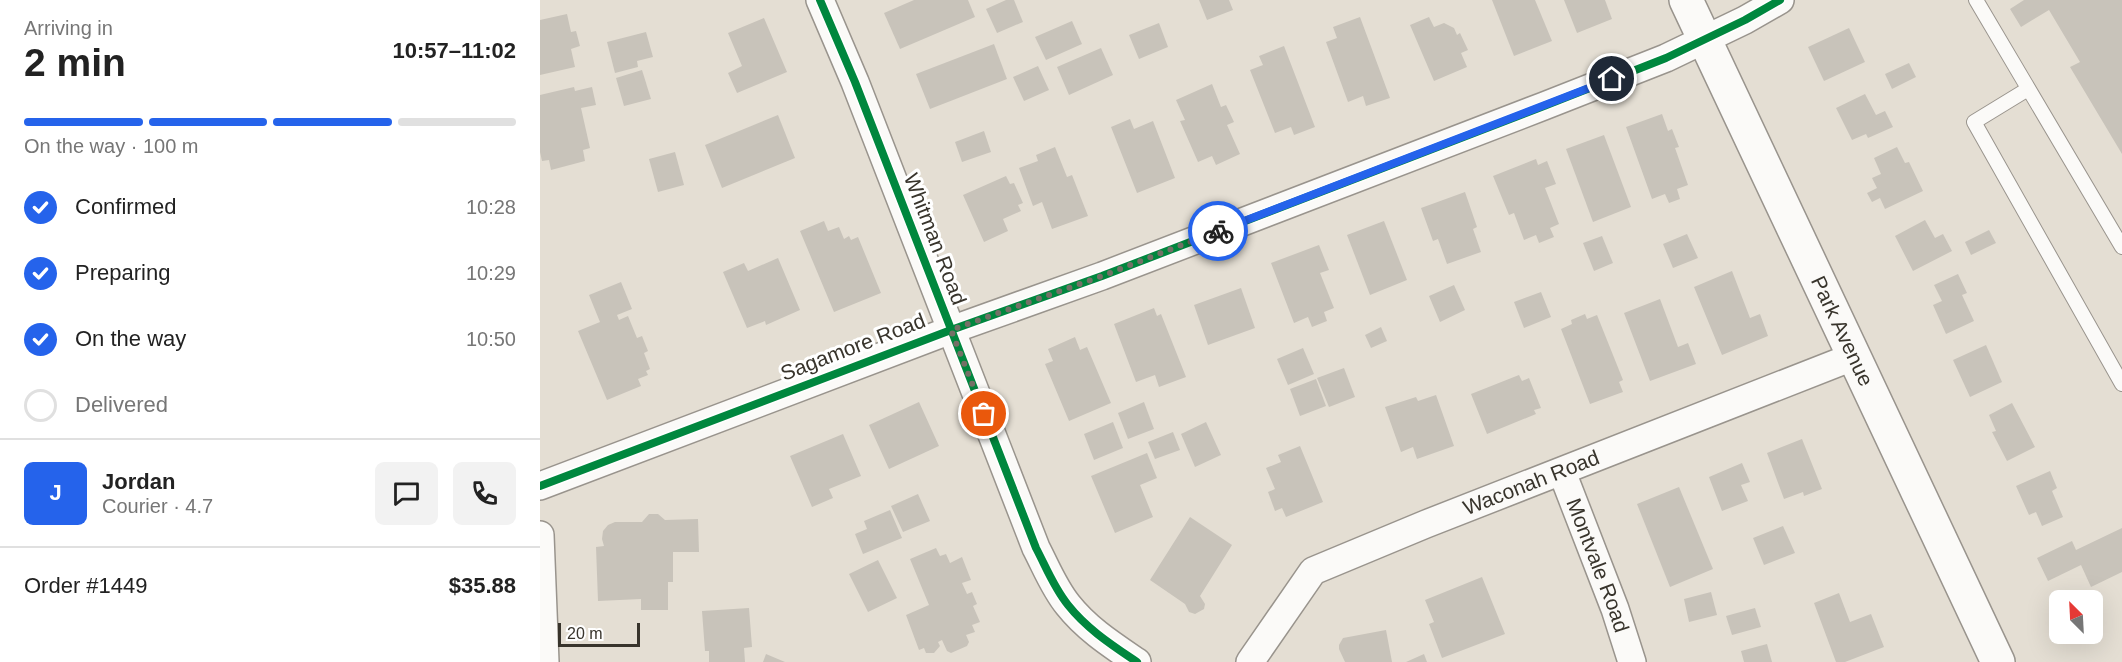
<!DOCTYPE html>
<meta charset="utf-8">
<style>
:root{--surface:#fff;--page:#f2f2f2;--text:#222;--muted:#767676;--line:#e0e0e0;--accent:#2563eb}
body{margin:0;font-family:Helvetica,sans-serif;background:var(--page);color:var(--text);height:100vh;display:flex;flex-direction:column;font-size:22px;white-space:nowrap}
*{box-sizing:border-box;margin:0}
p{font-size:20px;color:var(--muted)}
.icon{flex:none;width:33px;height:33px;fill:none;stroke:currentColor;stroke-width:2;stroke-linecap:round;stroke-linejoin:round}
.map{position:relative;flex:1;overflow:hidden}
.panel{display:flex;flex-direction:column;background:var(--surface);width:540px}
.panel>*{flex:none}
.needle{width:39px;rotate:336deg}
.tools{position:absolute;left:1509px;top:590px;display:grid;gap:12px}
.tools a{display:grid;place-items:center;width:54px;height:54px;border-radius:9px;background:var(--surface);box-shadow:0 6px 24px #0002;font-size:30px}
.scale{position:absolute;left:18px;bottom:15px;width:82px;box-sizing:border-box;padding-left:6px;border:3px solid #38342c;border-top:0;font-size:16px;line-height:21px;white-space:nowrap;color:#38342c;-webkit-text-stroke:4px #fff;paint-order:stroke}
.pin{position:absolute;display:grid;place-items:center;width:51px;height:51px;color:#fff;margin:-26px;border:3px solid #fff;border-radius:50%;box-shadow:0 2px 6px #0007}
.courier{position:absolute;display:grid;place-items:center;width:60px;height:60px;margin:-30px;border:4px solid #2563eb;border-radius:50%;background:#fff;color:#222;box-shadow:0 2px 8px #0007}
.head em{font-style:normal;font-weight:600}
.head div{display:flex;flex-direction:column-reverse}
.head{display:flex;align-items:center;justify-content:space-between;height:102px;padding:0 24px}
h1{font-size:39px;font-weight:600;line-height:45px}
.bar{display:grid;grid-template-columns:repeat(4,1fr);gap:9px 6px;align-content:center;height:72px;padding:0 24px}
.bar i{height:8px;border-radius:4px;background:var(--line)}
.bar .on{background:var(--accent)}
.bar p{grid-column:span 4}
.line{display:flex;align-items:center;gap:15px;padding:0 24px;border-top:2px solid var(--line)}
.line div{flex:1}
.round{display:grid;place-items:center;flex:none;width:63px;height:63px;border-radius:9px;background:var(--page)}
ol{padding:0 24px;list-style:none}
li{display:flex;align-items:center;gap:18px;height:66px}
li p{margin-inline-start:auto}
li .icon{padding:6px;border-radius:50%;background:var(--accent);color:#fff;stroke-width:4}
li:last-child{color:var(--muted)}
li i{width:33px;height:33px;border:3px solid var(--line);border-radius:50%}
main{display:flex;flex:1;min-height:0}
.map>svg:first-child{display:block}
</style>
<main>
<section class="panel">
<div class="head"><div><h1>2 min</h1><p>Arriving in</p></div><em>10:57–11:02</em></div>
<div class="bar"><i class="on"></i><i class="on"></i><i class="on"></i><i></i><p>On the way · 100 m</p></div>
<ol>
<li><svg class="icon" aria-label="check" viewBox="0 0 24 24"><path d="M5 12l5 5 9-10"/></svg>Confirmed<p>10:28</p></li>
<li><svg class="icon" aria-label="check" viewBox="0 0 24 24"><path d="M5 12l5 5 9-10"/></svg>Preparing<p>10:29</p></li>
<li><svg class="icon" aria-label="check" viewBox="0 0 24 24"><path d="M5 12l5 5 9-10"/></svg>On the way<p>10:50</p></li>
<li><i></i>Delivered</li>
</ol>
<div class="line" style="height:108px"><b class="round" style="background:var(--accent);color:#fff">J</b><div><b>Jordan</b><p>Courier · 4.7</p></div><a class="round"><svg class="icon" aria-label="chat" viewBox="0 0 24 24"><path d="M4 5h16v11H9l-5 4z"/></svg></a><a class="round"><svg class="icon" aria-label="phone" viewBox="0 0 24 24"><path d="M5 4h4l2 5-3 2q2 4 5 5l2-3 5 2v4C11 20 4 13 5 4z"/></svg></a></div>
<div class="line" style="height:78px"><div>Order #1449</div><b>$35.88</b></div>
</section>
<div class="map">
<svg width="1582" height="662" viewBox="0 0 1582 662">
<rect width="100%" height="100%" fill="#e4ded3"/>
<!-- building -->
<g fill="#c8c3ba">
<path d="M374,0H428L435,17L360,49L344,13Z"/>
<path d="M466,0H474L483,22L457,33L446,9Z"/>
<path d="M659,0H689L693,10L667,20Z"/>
<path d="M952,0H995L1012,41L974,56Z"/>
<path d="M1024,0H1065L1072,19L1037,33Z"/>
<path d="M1484,0H1582V154L1530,67L1540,62L1509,10L1481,27L1470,9Z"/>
<path d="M27,14L31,32L36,31L40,46L31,49L35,67L0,75V20Z"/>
<path d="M820,17L850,98L826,106L823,96L808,102L786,42L797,38L793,27Z"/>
<path d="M889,17L894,27L904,23L914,28L917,35L920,33L928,50L921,53L927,67L894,81L870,25Z"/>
<path d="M224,18L247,72L197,93L188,73L202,66L188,33Z"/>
<path d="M532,21L542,44L506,60L495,37Z"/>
<path d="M619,23L628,47L599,59L589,35Z"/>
<path d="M1309,28L1325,62L1284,81L1268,47Z"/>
<path d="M106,32L113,57L97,61L98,67L75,73L67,42Z"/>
<path d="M454,44L467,79L390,109L376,74Z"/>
<path d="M744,46L775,127L754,135L751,127L735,133L710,70L723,65L719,56Z"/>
<path d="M561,48L573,75L529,95L517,67Z"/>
<path d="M1369,63L1376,77L1352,89L1345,74Z"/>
<path d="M498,66L509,90L484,101L473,77Z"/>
<path d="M102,70L111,99L84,106L76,78Z"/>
<path d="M672,84L681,107L686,105L694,122L687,125L700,154L676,165L672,156L658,162L640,121L645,120L636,100Z"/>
<path d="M34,87L35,91L52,87L56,105L41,108L50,148L43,150L45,161L11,170L9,160L2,161L0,152V95Z"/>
<path d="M1325,94L1336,115L1345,111L1353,127L1328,138L1326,134L1312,140L1296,108Z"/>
<path d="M1122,114L1128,131L1132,129L1139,147L1135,148L1148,185L1137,189L1140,199L1129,203L1125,194L1112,199L1086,127Z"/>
<path d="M238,115L255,158L182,188L165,145Z"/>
<path d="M590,119L594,129L613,121L635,178L597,193L571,127Z"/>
<path d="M444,131L451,152L422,162L415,142Z"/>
<path d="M1064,135L1091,207L1053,222L1026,149Z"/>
<path d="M515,147L527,177L532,175L548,216L512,229L502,202L493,206L479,168L498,161L496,155Z"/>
<path d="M1357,147L1365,163L1369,162L1383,191L1345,209L1340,198L1332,202L1327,193L1337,188L1332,178L1341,174L1334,158Z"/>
<path d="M135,152L144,185L118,192L109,159Z"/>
<path d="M996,159L998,165L1007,161L1016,184L1005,188L1019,224L1010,228L1014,237L999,243L996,235L984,240L974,213L969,215L953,176Z"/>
<path d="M466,176L470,184L474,183L483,203L478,205L481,211L463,219L468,231L444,242L423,195Z"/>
<path d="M925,192L937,227L933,229L941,252L907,264L898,239L893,241L881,208Z"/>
<path d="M1385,220L1395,238L1403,234L1412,251L1373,271L1355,236Z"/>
<path d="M284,221L288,231L299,227L304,239L309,236L311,240L318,237L341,293L294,312L260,231Z"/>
<path d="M844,221L867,280L830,295L807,235Z"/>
<path d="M1449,230L1456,243L1431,255L1425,242Z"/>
<path d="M1147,234L1158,258L1133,268L1123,244Z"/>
<path d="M1062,236L1073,263L1054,271L1043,243Z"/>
<path d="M779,245L789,270L780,273L794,308L784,312L787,321L772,327L768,317L754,323L731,263Z"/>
<path d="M238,258L260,310L226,325L225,321L207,328L183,272L204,263L208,271Z"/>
<path d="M1192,271L1210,318L1220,314L1228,336L1182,355L1154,287Z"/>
<path d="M1418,274L1427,293L1422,295L1434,321L1406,334L1393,305L1402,301L1394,285Z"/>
<path d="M81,282L92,309L77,315L79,320L88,316L97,338L102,336L108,351L104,353L110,369L106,371L108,375L98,379L101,386L67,400L38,331L60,322L49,295Z"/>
<path d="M914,285L925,310L900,322L889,296Z"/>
<path d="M701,288L715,328L668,345L654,305Z"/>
<path d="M1001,292L1011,317L984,328L974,302Z"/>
<path d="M1120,299L1138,347L1148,343L1156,364L1110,381L1084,313Z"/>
<path d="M614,308L617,316L621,314L646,377L619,387L615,375L596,382L574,324Z"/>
<path d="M1045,314L1047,319L1057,315L1083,380L1079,382L1083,392L1050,404L1021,329L1032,324L1031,320Z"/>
<path d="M841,327L847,341L831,348L825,335Z"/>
<path d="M535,337L540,350L547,347L571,403L529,421L505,364L513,361L508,349Z"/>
<path d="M1446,345L1462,382L1430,397L1413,360Z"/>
<path d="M763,348L774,374L748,385L737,359Z"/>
<path d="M804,368L815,397L789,407L777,378Z"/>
<path d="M979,375L982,381L989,378L1001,408L994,410L996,414L947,434L931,394Z"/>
<path d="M776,379L786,406L760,416L750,389Z"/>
<path d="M896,395L914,446L877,459L873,447L861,452L845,407L876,397L878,401Z"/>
<path d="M379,402L399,446L349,469L329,425Z"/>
<path d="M604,402L614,429L588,439L578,413Z"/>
<path d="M1472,403L1495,447L1467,461L1452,432L1456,431L1449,415Z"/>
<path d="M573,422L583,448L554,460L544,434Z"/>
<path d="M666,422L681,455L655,467L641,434Z"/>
<path d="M633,432L640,450L615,459L608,442Z"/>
<path d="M303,434L321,476L289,489L293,498L272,507L250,456Z"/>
<path d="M1262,439L1282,489L1264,496L1263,492L1244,499L1227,453Z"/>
<path d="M760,446L783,502L746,517L742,508L735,511L728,492L735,489L726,468L741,462L738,455Z"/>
<path d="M607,453L617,478L600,485L613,517L575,533L551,476Z"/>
<path d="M1202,463L1210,482L1201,485L1208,501L1182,511L1169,477Z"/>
<path d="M1510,471L1517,488L1512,491L1523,517L1502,526L1496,512L1489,515L1476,486Z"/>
<path d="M1139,487L1173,569L1130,587L1097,504Z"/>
<path d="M378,494L390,521L363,532L351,506Z"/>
<path d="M350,510L362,538L323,554L315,534L327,529L324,521Z"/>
<path d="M109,514H118L125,520L158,519L159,552H133V582H128V610H101V599L58,601L56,547L64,546L62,539L63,531L68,525L75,522H102Z"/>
<path d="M650,517L692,545L660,596L665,604L664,609L655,614L649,612L645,604L610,580Z"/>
<path d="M1243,526L1255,553L1224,565L1213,538Z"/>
<path d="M1582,528V572L1551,587L1541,565L1508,581L1497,558L1532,541L1536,550Z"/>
<path d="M396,548L400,556L406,554L410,563L422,557L431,580L422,583L427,594L432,592L437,604L433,606L440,622L432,625L435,632L426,635L429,642L427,646L411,653L407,651L402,640L398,642L400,646L394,653H386L384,648L379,650L366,615L389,605L370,559Z"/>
<path d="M338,560L357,598L328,612L309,574Z"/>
<path d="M942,577L965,634L902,658L889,624L894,622L885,600Z"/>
<path d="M1171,592L1177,615L1149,622L1144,599Z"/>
<path d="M1299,593L1310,622L1331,614L1344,647L1305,662H1296L1274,603Z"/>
<path d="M209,608L212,647L204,648L205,662H169V651H165L162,611Z"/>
<path d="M1215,608L1221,627L1192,635L1186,616Z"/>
<path d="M846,630L852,662H805L799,649V645L803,638Z"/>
<path d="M1227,644L1232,662H1204L1201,651Z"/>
<path d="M226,654L245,662H223Z"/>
<path d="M884,654L887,662H866Z"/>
</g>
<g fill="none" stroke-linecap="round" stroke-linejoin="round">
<defs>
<g id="service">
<path d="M1436,0L1582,247"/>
<path d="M1488,89L1434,122L1582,384"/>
</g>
<g id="minor">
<path d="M280,0L315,82L496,548C506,567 514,588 528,605C547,629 572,645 597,662"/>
<path id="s1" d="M1022,472L1075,609L1092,662"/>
<path d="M0,486L411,330L562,276L1004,106L1126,58L1205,20L1240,0"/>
<path d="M0,535L5,662"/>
<path id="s2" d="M710,662L773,571L886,524L1315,356"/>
</g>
<g id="primary">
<path id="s3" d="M1146,0L1458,662"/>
</g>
</defs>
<!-- service casing -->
<use href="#service" stroke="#99948d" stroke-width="16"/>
<!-- minor casing -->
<use href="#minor" stroke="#99948d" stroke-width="30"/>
<!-- primary casing -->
<use href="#primary" stroke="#99948d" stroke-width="36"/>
<!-- service -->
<use href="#service" stroke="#fbfaf8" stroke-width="14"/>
<!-- minor -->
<use href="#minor" stroke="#fbfaf8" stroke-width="27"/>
<!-- primary -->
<use href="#primary" stroke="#fbfaf8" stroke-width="33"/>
<defs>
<g id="cycleway">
<path d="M280,0L315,82L496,548C506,567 514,588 528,605C547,629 572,645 597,662"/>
<path d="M0,486L411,330L562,276L1004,106L1126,58L1205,20L1240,0"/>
</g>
</defs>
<!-- cycleway casing -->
<use href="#cycleway" stroke="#fff" stroke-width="11"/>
<!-- cycleway -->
<use href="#cycleway" stroke="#00873e" stroke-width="8"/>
</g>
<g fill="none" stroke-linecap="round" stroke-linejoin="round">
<!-- done -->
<path stroke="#747066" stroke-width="6" stroke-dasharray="0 10.8" d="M444,414L411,330L562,276L678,231"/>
<!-- route -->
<path stroke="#2563eb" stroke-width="8" d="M678,231L1072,79"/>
</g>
<g text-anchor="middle" stroke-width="6" stroke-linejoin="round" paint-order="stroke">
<!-- street labels -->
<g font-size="21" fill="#38342c" stroke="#fff">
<text transform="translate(395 239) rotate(69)" y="7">Whitman Road</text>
<text dy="7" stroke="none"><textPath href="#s3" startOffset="366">Park Avenue</textPath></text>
<text transform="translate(313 347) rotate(-21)" y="7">Sagamore Road</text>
<text dy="7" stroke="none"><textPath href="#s2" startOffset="346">Waconah Road</textPath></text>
<text dy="7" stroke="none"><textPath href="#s1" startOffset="100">Montvale Road</textPath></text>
</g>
</g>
</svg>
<div class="tools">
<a><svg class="needle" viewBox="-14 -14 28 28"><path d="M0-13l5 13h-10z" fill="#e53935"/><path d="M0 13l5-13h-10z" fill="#767676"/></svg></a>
</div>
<div class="scale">20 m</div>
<div class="pin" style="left:444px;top:414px;background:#ea580c"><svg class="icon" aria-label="bag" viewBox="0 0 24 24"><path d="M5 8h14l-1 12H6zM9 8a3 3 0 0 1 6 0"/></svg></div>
<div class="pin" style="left:1072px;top:79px;background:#1f2937"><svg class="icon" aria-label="home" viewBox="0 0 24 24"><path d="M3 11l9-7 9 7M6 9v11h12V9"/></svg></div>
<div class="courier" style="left:678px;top:231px"><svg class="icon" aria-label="bike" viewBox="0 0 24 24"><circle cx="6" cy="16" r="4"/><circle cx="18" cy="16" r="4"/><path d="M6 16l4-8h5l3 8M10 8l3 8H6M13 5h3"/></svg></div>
</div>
</main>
